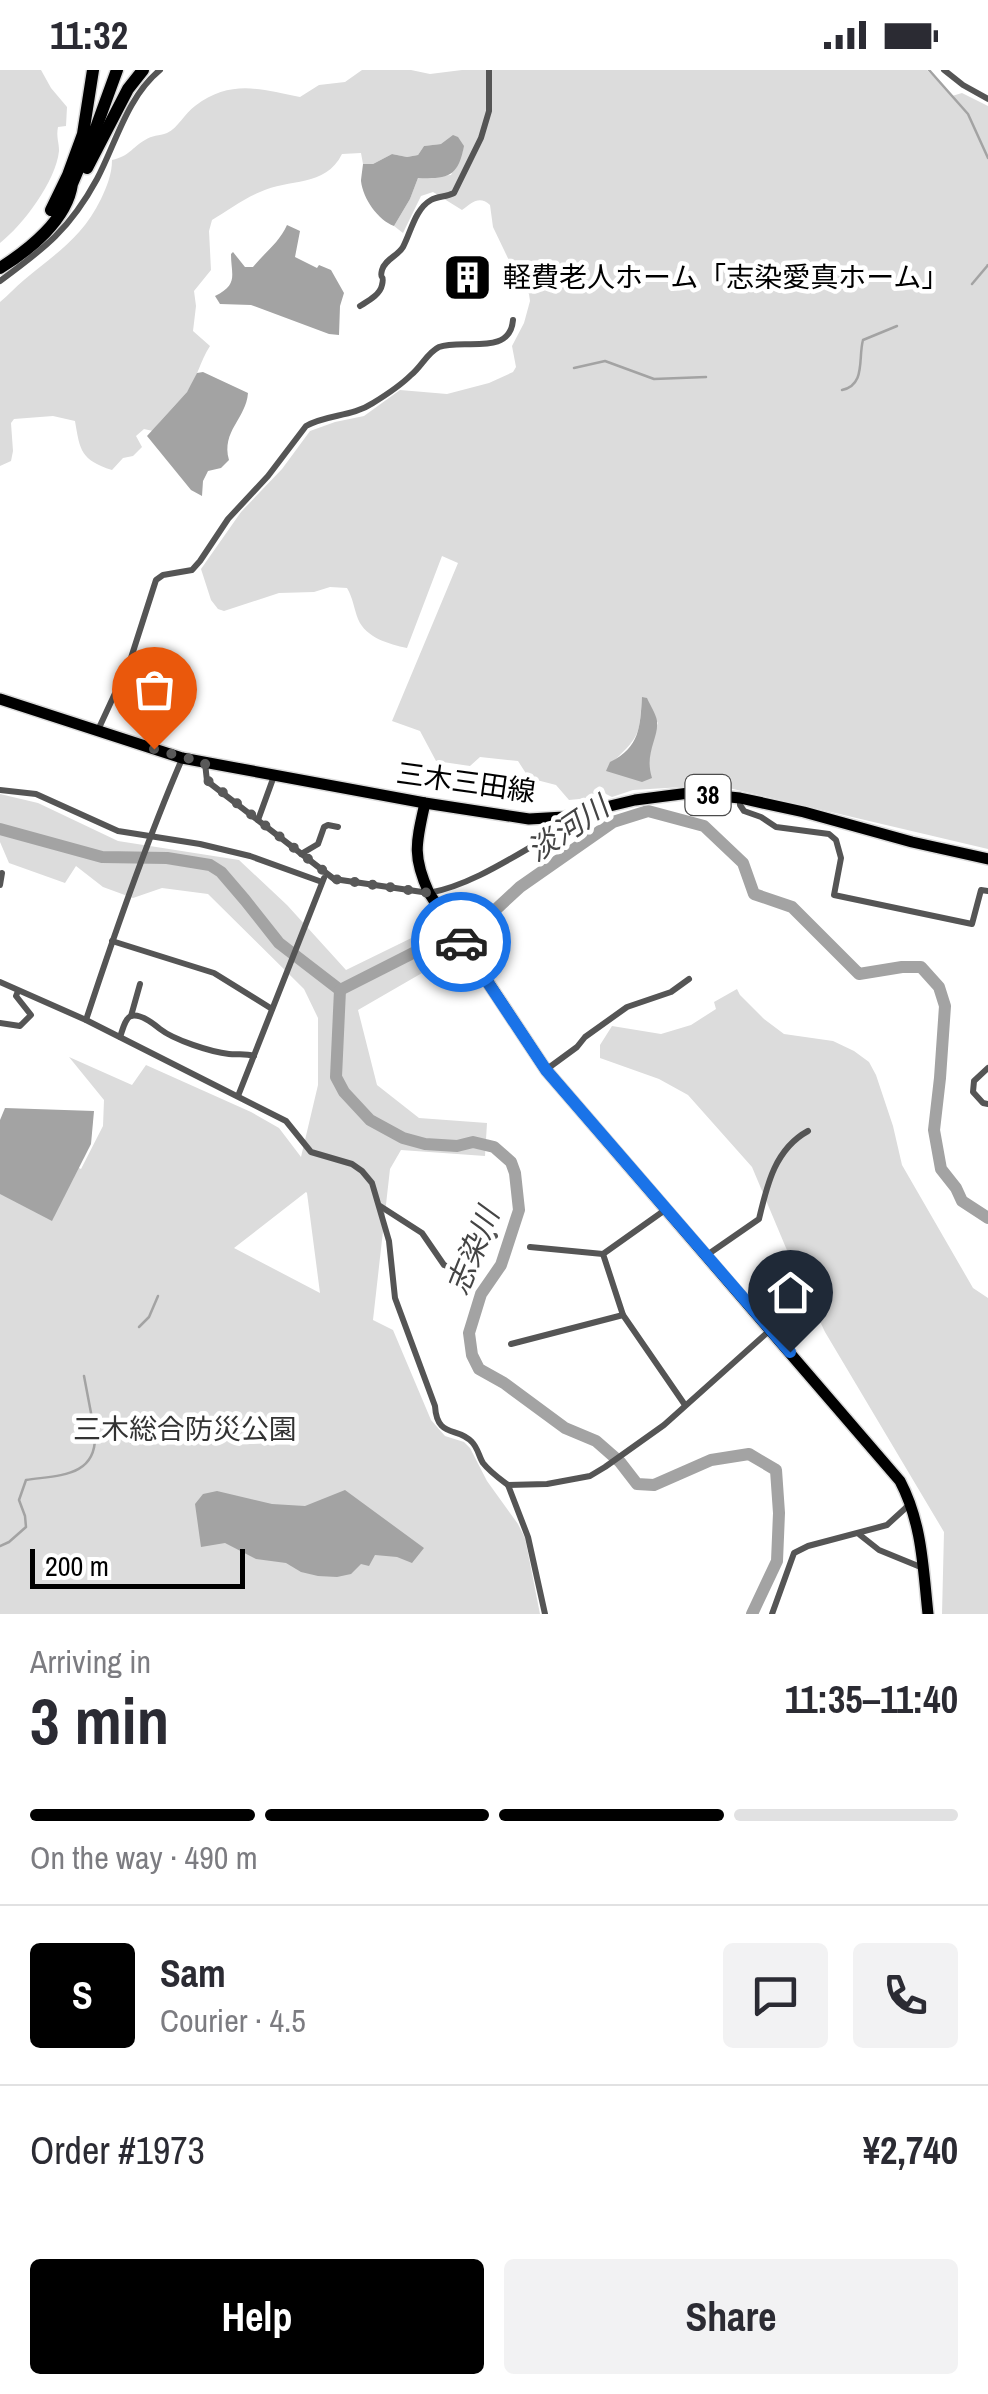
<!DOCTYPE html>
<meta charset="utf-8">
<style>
:root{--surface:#fff;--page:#f2f2f3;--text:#2b2b33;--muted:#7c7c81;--line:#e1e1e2;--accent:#000}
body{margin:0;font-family:"Archivo Narrow","Noto Sans JP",sans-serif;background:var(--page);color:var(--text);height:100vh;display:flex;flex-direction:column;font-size:38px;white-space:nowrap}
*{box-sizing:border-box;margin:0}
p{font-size:32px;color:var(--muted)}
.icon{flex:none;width:55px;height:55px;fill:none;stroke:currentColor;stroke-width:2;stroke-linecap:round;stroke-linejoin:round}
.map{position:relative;height:1544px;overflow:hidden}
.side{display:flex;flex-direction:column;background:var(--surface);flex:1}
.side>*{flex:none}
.scale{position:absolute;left:30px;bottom:25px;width:215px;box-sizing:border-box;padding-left:10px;border:5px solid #000;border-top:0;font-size:28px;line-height:35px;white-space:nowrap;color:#000;-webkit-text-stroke:8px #fff;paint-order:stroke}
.pin{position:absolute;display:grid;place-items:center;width:85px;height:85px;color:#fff;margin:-102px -42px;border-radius:50% 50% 50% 0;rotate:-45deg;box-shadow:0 0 10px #0007}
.pin .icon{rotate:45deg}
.courier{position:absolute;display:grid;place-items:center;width:100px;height:100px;margin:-50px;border:8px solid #1a73e8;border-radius:50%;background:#fff;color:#222;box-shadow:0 2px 12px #0007}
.overview em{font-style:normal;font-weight:700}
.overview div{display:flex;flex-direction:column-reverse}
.overview{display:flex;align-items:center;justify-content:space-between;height:170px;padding:0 30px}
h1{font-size:65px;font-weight:700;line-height:75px}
.bar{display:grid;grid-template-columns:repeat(4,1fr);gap:15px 10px;align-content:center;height:120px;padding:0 30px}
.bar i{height:12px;border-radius:8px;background:var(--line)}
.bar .current{background:var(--accent)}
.bar p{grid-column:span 4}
.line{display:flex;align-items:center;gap:25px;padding:0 30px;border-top:2px solid var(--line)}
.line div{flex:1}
.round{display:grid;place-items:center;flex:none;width:105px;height:105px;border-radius:10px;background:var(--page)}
.button{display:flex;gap:20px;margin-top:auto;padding:20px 30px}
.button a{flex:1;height:115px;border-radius:10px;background:var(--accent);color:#fff;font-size:40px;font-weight:700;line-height:115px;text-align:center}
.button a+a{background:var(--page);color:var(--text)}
.status{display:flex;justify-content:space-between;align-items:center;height:70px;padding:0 50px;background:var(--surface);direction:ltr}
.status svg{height:28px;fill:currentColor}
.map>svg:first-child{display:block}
</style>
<div class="status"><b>11:32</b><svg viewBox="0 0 49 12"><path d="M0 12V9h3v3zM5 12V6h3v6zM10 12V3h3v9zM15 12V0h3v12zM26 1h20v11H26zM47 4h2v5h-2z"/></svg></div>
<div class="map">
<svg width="988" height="1544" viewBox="0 0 988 1544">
<rect width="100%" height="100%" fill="#fff"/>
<!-- green -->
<g fill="#dcdcdc" fill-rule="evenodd">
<path d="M0,0H41L51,18L67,37L66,56L58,57C56,67 59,72 59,81C56,111 23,155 0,173Z"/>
<path d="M362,0H411L430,4L462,0H927L952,26L962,23L988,36V779L716,715L633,720L612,727L600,721L589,728L569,730L556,715L529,708L518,691L480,687L470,696L436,691L420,661L392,651L458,493L442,486L407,578C389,574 366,568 358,549C354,539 353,528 347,518L330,517L314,522L279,523L224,541L218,539L211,530L201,499L241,442L282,399L310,361L335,352L364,346L400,320L447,324L489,313L513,302L516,297L512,276L524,253L530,231L529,224L516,205L493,157L490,135C479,125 472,133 462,140L433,122L421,126L403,163L394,156L410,129L418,108L451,105L463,81L441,74L424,76L418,85L407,87L392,84L373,94H363L361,83L342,84C325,118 289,108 260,122C243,129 227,141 212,150L209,161L211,200L194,221L196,236L193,261L210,276C200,291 197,309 187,322C176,335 163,347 153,361L144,359L136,366L142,377L133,386L123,388L112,400C81,390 80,381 75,351L53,346L14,349L11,353L13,381L11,391L0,396V232C9,225 15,217 24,210C56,183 82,168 101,129C107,116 112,104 112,90C130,86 131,78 145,70C152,65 159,66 167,63C178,58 185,43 195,36C231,9 260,19 300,27L319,15L345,12ZM642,628L658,653L650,677L649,699L615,690C641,665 639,663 642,628Z"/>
<path d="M0,724L38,733L118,771L239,790L287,835L346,900L436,856L448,888L358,940L377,1015L419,1048L487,1053L485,1086L401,1080L390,1099L373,1250L393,1260L431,1350L445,1366L464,1372L470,1378L487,1411L518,1454L525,1468L540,1544H0V1059L81,1099L103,1056L104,1030L69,987L132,1015L146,995L251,1042L279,1058L301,1087L318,1015V948L304,919L208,824L162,818L133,828L103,817L76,796L65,813L9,793L0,772ZM306,1122L307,1123L320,1223L234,1178Z"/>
<path d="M737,919L740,925L764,949L784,964L833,971L854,981L869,992L876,1005L893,1056L902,1095L973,1218L988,1228V1544H942L944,1462L825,1262L794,1197L752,1097L688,1025L659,1009L600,988V975L612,956L661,964L691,955L716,939L714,932Z"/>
</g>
<!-- water -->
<g fill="#a3a3a3">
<path d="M453,65L458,67L464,76C458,107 448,109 418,108L410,129L394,156C378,150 363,129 361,111C361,109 363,95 363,94H373L392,84L407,87L418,85L424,76L441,74Z"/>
<path d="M287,155L300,161L295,187L317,198L319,195L331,200L344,223L340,236L339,265L329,264L251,235L220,234L215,226C239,214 231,205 231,184L233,182L245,197H253C265,182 279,173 287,155Z"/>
<path d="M203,302L248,323C246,349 221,361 229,390L221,398L208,401L203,411L202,426L191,420L147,366L187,322L197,303Z"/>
<path d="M642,627L647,628C650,635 656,644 657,651C659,668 644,683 652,708L642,712L606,701L610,692C640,677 640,657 642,627Z"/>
<path d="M5,1038L94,1041L91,1074L52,1151L0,1124V1050Z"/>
<path d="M345,1420L424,1478L412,1493L397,1487L375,1485L369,1496L361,1494L351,1504L337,1507L318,1506L301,1502L286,1493L256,1489L225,1473L201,1477L195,1434L203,1424L217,1421L272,1434L305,1436Z"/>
</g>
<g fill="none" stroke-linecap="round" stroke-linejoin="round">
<!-- stream -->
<g stroke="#a3a3a3" stroke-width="2.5">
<path d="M929,0L968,44L988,88"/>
<path d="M972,214L988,195"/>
<path d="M574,298L605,291L654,309L706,307"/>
<path d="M842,320C866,315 858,288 863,270L897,256"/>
<path d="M139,1257L149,1247L158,1226"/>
<path d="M0,1476L9,1472L26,1457L25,1446L19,1430L26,1410C57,1405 97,1408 95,1364L84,1306"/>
</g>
<!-- river -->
<g stroke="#a3a3a3" stroke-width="12">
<path d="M0,759L102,787L167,788L210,795L221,802L245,830L279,873L340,920"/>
<path d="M340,920L336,1007L344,1022L370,1050L403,1068L425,1074L457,1076L473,1072L494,1077L511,1092L515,1103L519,1140L501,1195L481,1224L469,1263L472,1285L479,1299L504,1313L565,1358L596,1371L620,1392L637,1414L654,1415L711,1390L749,1384L776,1400L779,1443L777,1491L752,1544"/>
<path d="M340,920L492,843L520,817L613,752L648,741L704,756L743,793L754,824L792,837L859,904L902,897H921L939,917L945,936L940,1008L934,1060L941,1099L956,1118L962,1131L988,1148"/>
</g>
<defs>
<g id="primary">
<path d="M0,629L182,688L425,733L529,749L564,747L635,730L689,723L740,728L804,742L912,772L988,789"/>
<path d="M425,733C416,773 412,786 429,823L546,1000L900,1411C922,1453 923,1497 928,1544"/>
</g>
<g id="motorway">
<path d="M87,98L128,19L143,0"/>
<path d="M51,140L68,105L83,64L93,0"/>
<path d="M0,198C29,180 67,150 72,114L97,55L117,0"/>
</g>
</defs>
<!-- primary casing -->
<use href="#primary" stroke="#dbdbdb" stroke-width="14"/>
<!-- motorway casing -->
<use href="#motorway" stroke="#dbdbdb" stroke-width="15"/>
<!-- minor -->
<g stroke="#555" stroke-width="6">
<path d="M944,0L963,15L988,29"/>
<path d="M0,211C45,178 70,159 97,109C116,73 127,27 160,0"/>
<path d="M360,236C368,231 380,225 382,215C385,202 379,212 382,200C385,189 398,186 403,177C411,162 415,139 431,130C438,126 446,127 454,123L481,68L489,41V0"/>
<path d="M98,660L130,591L156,510L163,505L192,500L200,491L228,449L268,406L306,356C327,344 352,347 373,333C386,325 400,316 411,305C421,297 428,282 439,277C462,268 510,287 513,250"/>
<path d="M205,693L207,711L334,809L429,823C471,815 511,788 548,767L552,762V748"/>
<path d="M0,720L36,724L118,761L200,774L250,786L322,812"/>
<path d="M740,728V735L744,741L761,747L776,757L829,764L836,770L841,788L834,825L972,854L981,820L988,821"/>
<path d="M258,750L274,706"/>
<path d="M301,784L318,774L324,757L328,755L338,757"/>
<path d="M0,815L2,803"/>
<path d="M112,871L214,903L272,939"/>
<path d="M0,912L86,950L286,1051L311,1082L352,1094L362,1101L372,1113L389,1171L395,1228L435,1336C437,1369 458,1356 472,1372C478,1378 479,1387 483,1393C490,1402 500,1409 508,1415L547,1414L590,1406L605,1397L664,1355L769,1261"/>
<path d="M131,946L140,914"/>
<path d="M86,950C115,862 145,775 182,689"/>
<path d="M0,953L20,956L31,945L16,926L18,921"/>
<path d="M120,967C122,962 125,948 131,946C140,943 154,954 160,959C174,970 211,982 229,984C238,985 245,983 254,986"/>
<path d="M988,998L974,1011L973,1022L983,1033L988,1034"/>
<path d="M547,999L577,977L585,967L627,937L671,922L689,909"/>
<path d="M238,1026L324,808"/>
<path d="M380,1136L422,1163L444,1195L452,1198L461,1191L463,1177L472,1171L495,1166"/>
<path d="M665,1140L603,1184L623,1245L685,1335"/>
<path d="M530,1177L603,1184"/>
<path d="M707,1185L759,1149C767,1115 775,1079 808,1061"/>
<path d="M511,1274L623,1245"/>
<path d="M508,1415L528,1467L545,1544"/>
<path d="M860,1465L879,1480L923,1498"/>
<path d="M772,1544L794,1483L808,1476L887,1455L910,1434"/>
</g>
<!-- primary -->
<use href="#primary" stroke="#000" stroke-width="11"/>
<!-- motorway -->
<use href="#motorway" stroke="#000" stroke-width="12"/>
</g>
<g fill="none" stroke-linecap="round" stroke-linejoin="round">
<!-- done -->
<path stroke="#595959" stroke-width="10" stroke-dasharray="0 18" d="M154,679L205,693L207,710L334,809L429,823L461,872"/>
<!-- route -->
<path stroke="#1a73e8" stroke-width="12" d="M461,872L546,1000L790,1282"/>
</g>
<!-- icons -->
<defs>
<symbol id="building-square" viewBox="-11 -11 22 22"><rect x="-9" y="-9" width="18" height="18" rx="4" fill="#000" stroke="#fff"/><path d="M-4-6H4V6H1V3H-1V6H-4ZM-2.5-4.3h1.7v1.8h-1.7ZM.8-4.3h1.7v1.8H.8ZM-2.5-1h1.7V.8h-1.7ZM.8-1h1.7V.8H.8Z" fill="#fff"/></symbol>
</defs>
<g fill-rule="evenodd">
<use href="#building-square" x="440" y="180" width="55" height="55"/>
</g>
<g text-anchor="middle" stroke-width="9" stroke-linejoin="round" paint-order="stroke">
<!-- shield labels -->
<rect fill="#fff" stroke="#4c4c4c" stroke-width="2.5" x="685.5" y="705" width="45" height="40" rx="8"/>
<g font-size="25" font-weight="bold" fill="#000">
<text x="708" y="734">38</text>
</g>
<!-- poi labels -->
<g font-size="28" fill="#000" stroke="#fff" text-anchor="start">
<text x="503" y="217">軽費老人ホーム「志染愛真ホーム」</text>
</g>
<!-- street labels -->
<g font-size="28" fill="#000" stroke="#fff">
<text transform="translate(466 712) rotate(8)" y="10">三木三田線</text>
</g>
<!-- park labels -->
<g font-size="28" fill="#333" stroke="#fff">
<text x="185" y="1369">三木総合防災公園</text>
</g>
<!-- water labels -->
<g font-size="30" font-style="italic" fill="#444" stroke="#fff">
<text transform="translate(568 759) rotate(-34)" y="10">淡河川</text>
<text transform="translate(473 1181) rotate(-68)" y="10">志染川</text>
</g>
</g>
</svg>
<div class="scale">200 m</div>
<div class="pin" style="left:154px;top:679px;background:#ea580c"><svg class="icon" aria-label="bag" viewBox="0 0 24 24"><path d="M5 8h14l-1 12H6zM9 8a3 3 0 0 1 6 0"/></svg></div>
<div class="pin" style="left:790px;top:1282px;background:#1f2937"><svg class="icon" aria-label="home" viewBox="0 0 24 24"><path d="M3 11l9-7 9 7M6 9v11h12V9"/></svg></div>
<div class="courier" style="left:461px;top:872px"><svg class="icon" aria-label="car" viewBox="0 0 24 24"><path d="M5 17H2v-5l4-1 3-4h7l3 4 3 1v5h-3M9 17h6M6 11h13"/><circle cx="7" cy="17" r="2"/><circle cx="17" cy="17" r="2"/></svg></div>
</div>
<section class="side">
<div class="overview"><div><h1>3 min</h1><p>Arriving in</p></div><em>11:35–11:40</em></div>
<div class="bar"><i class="current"></i><i class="current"></i><i class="current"></i><i></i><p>On the way · 490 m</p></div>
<div class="line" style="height:180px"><b class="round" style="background:var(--accent);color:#fff">S</b><div><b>Sam</b><p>Courier · 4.5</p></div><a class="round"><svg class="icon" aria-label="chat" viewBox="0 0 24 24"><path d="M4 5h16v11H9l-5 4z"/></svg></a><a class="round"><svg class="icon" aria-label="phone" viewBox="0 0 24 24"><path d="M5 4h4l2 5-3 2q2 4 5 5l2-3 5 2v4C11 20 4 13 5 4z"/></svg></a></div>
<div class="line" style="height:130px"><div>Order #1973</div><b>¥2,740</b></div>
<div class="button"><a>Help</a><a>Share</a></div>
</section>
